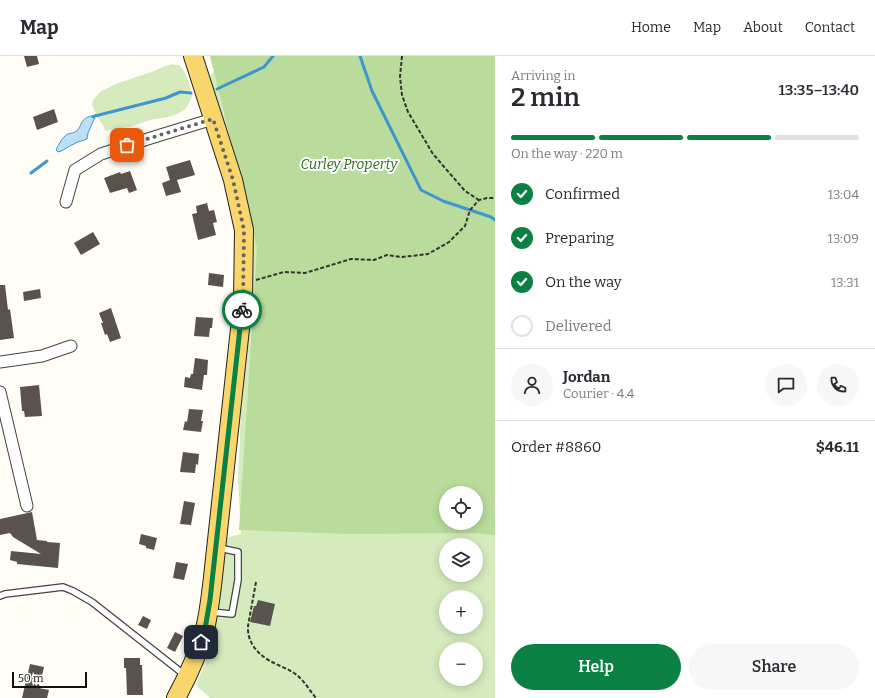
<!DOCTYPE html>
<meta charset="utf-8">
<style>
:root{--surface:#fff;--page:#f7f7f7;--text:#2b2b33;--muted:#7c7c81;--line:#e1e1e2;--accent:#0b8043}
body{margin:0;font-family:Bitter,serif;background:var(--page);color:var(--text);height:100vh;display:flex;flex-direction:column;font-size:15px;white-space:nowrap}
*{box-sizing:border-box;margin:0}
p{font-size:13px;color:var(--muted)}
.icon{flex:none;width:22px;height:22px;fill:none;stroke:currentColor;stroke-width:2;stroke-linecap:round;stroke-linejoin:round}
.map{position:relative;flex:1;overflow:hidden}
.details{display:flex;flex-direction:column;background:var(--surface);width:380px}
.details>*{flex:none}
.tools{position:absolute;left:439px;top:430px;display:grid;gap:8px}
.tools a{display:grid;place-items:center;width:44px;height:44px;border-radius:50%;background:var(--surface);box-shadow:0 2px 10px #0003;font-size:20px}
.scale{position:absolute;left:12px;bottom:10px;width:75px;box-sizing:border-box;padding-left:4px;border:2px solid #111;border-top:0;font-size:11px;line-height:14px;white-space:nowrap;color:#111;-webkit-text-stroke:3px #fff;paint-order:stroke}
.pin{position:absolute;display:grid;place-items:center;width:34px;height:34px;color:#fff;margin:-17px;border-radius:8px;box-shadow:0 2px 6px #0006}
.courier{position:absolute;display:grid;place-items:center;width:40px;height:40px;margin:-20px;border:3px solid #0b8043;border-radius:50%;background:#fff;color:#222;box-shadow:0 1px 5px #0007}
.headline em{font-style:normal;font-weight:600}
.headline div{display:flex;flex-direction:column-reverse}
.headline{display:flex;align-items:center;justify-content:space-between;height:68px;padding:0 16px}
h1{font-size:26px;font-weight:600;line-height:30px}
.bar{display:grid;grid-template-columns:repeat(4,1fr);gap:6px 4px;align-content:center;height:48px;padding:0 16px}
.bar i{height:5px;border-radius:3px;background:var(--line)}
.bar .active{background:var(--accent)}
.bar p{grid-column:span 4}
.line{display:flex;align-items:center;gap:10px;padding:0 16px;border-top:1px solid var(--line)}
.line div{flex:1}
.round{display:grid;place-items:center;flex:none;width:42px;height:42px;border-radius:21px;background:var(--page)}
ol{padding:0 16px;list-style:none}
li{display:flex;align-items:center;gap:12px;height:44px}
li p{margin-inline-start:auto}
li .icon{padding:4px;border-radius:50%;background:var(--accent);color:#fff;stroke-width:4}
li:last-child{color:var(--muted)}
li i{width:22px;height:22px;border:2px solid var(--line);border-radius:50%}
.primary-button{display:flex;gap:8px;margin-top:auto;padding:8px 16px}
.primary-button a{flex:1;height:46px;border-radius:24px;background:var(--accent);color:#fff;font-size:16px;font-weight:600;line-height:46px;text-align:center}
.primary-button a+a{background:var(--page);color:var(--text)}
header{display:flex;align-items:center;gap:24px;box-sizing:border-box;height:56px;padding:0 20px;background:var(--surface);border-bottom:1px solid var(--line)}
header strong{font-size:19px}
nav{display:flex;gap:22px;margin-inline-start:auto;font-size:14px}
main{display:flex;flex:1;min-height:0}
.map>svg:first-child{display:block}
</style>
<header>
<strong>Map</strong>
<nav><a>Home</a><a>Map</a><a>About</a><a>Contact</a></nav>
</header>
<main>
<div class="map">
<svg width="495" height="642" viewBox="0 0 495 642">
<rect width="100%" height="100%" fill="#fffdf5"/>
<!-- green -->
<g fill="#d5ebbd" fill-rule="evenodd">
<path d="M495,0V642H210L196,629L207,601L214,575L225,482L241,478L238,425L243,307L255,174L208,21L215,15ZM446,437H476V467H446ZM446,489H476V519H446ZM446,541H476V571H446ZM446,593H476V623H446Z"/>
<path d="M173,8C175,9 177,9 179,9C185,13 192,33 192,40C191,44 188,50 185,53C176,61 162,62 150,64C144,66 138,68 133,70C124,72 114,72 105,75L103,69L96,59L92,48L93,44L100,36L116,28L154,15L165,10Z"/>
</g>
<!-- forest -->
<path fill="#b9dc9c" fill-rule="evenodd" d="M210,0H495V479L475,477L349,478L239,474L257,192ZM446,437H476V467H446Z"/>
<!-- water -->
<path fill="#b9e0f7" stroke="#3f96cf" d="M96,59L88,77L87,83C83,85 78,85 74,88C68,90 64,95 58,96L56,94C59,88 62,81 68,78C71,77 74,77 77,75C80,72 80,69 82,66C85,61 90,60 96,59Z"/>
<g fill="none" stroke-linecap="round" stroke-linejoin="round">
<!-- stream -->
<g stroke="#3f96cf" stroke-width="3">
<path d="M360,0L372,35L421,134L443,145L491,161L495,164"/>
<path d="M217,33L264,11L273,0"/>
<path d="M93,61L95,60L166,42L180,36L191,37"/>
<path d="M31,117L47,105"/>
</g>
</g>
<!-- building -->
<g fill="#5a524d">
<path d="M24,0H37L39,8L27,11Z"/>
<path d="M54,53L58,66L37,74L33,61Z"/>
<path d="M190,104L195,119L177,124L181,136L166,140L162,127L170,124L166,111Z"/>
<path d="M130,115L137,134L129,137L127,132L110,137L104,122L120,116L121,118Z"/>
<path d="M207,147L209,155L214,154L217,166L213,167L216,179L198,184L192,158L197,157L196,150Z"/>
<path d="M93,176L100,188L81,199L74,187Z"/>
<path d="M209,217L224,219L223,231L208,229Z"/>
<path d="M0,229H5L8,254L10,253L14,282L0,284Z"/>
<path d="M40,233L41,242L24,245L23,236Z"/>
<path d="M111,252L121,282L110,286L107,278L105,279L101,267H103L99,257Z"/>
<path d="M196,261L213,262L212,272H210L209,281L194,280Z"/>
<path d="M195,302L208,304L207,319H204L202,334L184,331L185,321L190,322L191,318H193Z"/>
<path d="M39,329L42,360L25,361L24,355H22L20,331Z"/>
<path d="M189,353L203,354L201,365H203L201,376L183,374L185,365L187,366Z"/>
<path d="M183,396L199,398L198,409L196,408L195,417L180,416Z"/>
<path d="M184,445L195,447L191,469L180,468Z"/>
<path d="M32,456L37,484L47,485V486L60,487L58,512L17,508V506L10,504L11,495L41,498L13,481L10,477L0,479V463Z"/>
<path d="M141,478L157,482L154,494L146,492V490L139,488Z"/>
<path d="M176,506L188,508L184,524L173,522Z"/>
<path d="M258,544L275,548L270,570L250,566L254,550H256Z"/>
<path d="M143,560L151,564L147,573L138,569Z"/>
<path d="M175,576L183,580L175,596L167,592Z"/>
<path d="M124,602H140V609H142L143,639H127L126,612H124Z"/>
<path d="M30,608L44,611L39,632L49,634L47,642H22Z"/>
</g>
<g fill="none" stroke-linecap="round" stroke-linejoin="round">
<defs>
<g id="service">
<path d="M0,540L5,538L30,535L63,531L73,535L92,546L186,620"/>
<path d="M211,556L232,558L238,524V496L219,492"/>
</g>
<g id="minor">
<path d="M66,146L75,114L101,98L154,81L213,63"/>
<path d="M0,306L42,300L71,290"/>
<path d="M0,336L27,450"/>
</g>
<path id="primary" d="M176,642C188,620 198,598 205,573C209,556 211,539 213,521L243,245L244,174L233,124L193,0"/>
</defs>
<!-- service casing -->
<use href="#service" stroke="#444" stroke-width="8"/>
<!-- minor casing -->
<use href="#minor" stroke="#444" stroke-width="13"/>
<!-- primary casing -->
<use href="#primary" stroke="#222" stroke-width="20"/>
<!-- path -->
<g stroke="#333" stroke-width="2" stroke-dasharray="4 2" stroke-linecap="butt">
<path d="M402,0L400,21L402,39L408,56L433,98L465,135L479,144"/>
<path d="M256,224L284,216L305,217L351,203L374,204L387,199L402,201L428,198L449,186L465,170L470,154L479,144L487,142H495"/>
<path d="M256,526L248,570C247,585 256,597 270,605C279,610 290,613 298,620C305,626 310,635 316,642"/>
</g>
<!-- service -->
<use href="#service" stroke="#fff" stroke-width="5.5"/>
<!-- minor -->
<use href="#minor" stroke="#fff" stroke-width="11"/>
<!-- primary -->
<use href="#primary" stroke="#f9d66b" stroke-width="18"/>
</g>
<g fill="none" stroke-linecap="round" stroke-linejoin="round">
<!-- done -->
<path stroke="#646461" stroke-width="4" stroke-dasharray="0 7.2" d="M127,89L213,63L233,124L244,174L243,245L242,254"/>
<!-- route -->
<path stroke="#0b8043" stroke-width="5" d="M201,586L205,573L210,544L242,254"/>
</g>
<g text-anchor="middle" stroke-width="4" stroke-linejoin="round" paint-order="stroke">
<!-- park labels -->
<g font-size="14" font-style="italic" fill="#2f6b1f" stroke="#fff">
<text x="349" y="113">Curley Property</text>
</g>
</g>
</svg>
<div class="tools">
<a><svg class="icon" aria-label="locate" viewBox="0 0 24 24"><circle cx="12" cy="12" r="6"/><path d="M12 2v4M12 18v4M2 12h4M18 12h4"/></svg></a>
<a><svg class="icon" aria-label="layers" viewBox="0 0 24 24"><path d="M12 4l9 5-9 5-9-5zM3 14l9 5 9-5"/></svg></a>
<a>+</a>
<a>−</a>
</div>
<div class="scale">50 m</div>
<div class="pin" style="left:127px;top:89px;background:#ea580c"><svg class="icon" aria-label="bag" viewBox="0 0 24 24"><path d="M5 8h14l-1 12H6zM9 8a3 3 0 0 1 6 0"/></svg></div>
<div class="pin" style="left:201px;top:586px;background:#1f2937"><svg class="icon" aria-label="home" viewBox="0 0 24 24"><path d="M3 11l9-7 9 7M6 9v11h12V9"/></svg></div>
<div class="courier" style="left:242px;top:254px"><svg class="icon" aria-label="bike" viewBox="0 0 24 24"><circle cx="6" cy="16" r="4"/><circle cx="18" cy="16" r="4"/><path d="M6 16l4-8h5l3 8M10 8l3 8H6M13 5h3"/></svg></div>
</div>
<section class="details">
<div class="headline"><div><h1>2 min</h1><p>Arriving in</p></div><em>13:35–13:40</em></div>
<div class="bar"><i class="active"></i><i class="active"></i><i class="active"></i><i></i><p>On the way · 220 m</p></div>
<ol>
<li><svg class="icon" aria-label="check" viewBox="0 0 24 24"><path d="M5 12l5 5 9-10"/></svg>Confirmed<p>13:04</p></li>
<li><svg class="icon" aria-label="check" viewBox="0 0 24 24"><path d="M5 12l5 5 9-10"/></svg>Preparing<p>13:09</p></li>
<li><svg class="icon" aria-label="check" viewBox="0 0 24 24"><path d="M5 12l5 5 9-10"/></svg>On the way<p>13:31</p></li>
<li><i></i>Delivered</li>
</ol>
<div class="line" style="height:72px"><a class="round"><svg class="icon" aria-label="person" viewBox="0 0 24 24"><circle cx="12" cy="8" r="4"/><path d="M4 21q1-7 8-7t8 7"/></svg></a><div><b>Jordan</b><p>Courier · 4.4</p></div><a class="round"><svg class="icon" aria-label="chat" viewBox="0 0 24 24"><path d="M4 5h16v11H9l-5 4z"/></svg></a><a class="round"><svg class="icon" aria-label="phone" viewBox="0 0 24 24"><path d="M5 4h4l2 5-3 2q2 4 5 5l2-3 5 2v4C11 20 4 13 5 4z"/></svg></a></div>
<div class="line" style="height:52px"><div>Order #8860</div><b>$46.11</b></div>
<div class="primary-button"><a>Help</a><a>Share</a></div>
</section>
</main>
